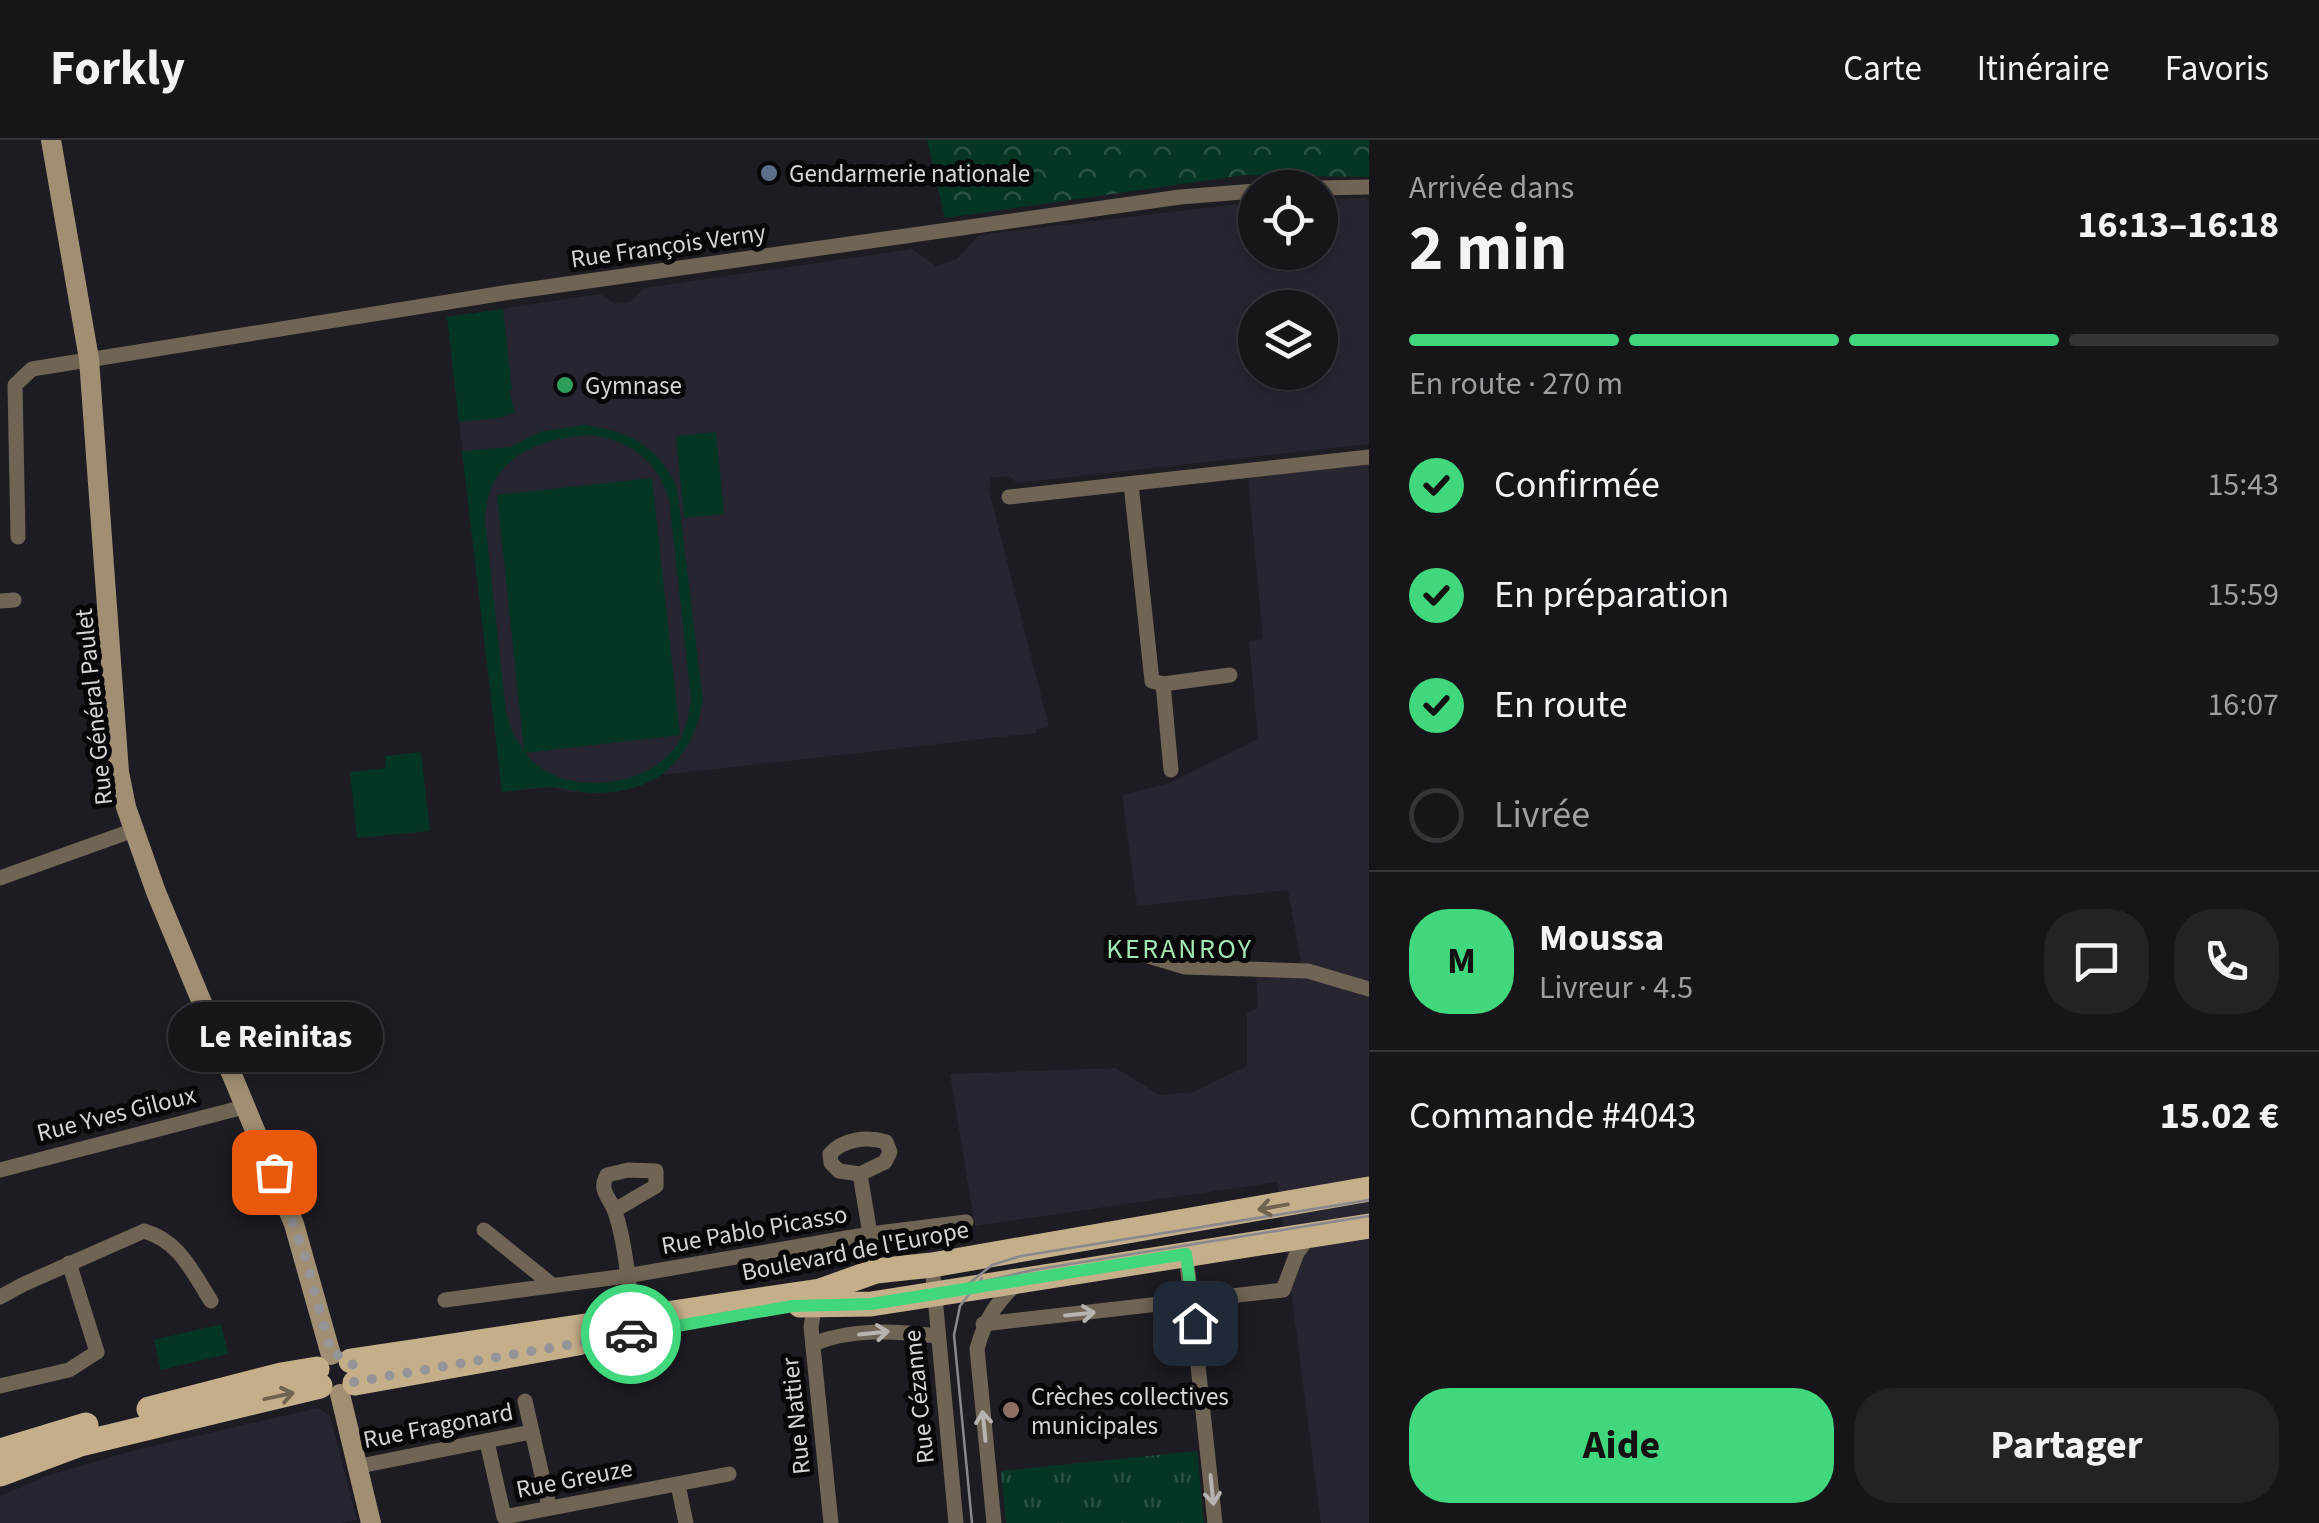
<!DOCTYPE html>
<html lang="fr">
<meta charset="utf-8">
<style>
:root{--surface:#16151a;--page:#232227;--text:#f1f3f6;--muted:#9e9fa2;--line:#353439;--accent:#41d77c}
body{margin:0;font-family:"Source Sans 3",sans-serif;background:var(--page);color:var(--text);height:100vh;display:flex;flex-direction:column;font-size:38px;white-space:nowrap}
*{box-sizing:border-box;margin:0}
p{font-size:32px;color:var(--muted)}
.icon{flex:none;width:55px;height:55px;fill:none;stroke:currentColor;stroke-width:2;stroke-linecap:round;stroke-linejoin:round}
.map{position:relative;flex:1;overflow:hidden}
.details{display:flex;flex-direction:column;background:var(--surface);width:950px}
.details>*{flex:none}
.tools{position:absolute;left:1238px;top:30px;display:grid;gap:20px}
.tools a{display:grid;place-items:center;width:100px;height:100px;border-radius:50%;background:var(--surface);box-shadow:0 5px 15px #0003,0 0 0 2px var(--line);font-size:50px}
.pin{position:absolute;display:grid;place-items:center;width:85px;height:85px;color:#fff;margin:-42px;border-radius:20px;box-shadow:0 5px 15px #0006}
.courier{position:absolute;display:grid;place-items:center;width:100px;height:100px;margin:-50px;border:8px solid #41d77c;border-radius:50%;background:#fff;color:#222;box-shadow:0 2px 12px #0007}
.bubble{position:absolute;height:70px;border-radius:35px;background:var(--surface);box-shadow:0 5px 15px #0003,0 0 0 2px var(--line);font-size:32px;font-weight:700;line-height:70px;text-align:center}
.headline em{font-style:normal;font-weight:700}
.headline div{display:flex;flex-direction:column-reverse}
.headline{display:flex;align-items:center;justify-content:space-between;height:170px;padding:0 40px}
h1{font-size:65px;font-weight:700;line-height:75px}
.bar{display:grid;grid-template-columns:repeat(4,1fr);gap:15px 10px;align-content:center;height:120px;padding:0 40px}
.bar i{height:12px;border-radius:8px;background:var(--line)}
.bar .on{background:var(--accent)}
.bar p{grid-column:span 4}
.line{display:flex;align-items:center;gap:25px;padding:0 40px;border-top:2px solid var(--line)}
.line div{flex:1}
.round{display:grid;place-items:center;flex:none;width:105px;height:105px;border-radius:40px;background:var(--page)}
ol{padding:0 40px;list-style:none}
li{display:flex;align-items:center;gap:30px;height:110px}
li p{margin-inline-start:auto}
li .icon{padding:10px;border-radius:50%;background:var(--accent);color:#111;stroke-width:4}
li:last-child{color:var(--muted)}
li i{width:55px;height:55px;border:5px solid var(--line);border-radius:50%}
.cta{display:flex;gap:20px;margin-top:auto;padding:20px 40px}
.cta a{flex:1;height:115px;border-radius:40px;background:var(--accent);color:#111;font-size:40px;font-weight:700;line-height:115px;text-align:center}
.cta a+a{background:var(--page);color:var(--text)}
header{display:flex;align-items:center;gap:60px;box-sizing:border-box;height:140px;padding:0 50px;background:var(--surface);border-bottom:2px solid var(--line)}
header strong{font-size:48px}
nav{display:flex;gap:55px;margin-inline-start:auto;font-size:35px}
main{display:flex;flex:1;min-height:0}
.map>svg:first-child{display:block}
</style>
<header>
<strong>Forkly</strong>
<nav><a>Carte</a><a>Itinéraire</a><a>Favoris</a></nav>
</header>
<main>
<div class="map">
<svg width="1369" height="1383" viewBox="0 0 1369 1383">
<defs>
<pattern id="grass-tufts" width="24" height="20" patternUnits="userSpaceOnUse" patternTransform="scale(2.5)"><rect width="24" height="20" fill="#053624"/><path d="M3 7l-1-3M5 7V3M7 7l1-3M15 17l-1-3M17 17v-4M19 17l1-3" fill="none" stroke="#295243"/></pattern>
<pattern id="forest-crowns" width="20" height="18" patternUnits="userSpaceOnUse" patternTransform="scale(2.5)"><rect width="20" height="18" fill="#053624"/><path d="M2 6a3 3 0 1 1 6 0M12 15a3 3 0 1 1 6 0" fill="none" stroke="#295243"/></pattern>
</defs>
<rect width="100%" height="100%" fill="#1d1c23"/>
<!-- built -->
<g fill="#272530" fill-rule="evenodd">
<path d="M1365,58L1369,61V304L1017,343L1009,336L991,338L989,350L1049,587L1036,589V593L661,635L640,646L617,652H571L553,647L502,652L447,177L600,154L615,164L630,162L645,148L912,109L936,126L957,119L979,95L1255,62V112H1320V59ZM1255,168H1320V232H1255Z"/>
<path d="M1369,323V1383H1321L1277,1042L975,1086L950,934L1116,928L1159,955L1193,952L1247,926V873L1258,868L1256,836L1301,822L1288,750L1137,766L1122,655L1169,643L1258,599L1249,501L1263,499L1248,338Z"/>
<path d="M318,1268L330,1276L357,1380L342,1383H0V1356L49,1335L136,1310Z"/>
</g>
<!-- grass -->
<path fill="url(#grass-tufts)" d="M1197,1311L1204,1383H1006L1001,1331Z"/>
<!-- forest -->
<path fill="url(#forest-crowns)" d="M927,0H1369V37L1244,35L945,78Z"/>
<!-- pitch -->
<g fill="#053624" fill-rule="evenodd">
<path d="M503,169L512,250L509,251L515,272L500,278L459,282L447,177Z"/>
<path d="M583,285C627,290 657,305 677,347L703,561C692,620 657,653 595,653C579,653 564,647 549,647C533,648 517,650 502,652L462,311L511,307L539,292ZM588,295C629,299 656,319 669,359L691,558C689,576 685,595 673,610C639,651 559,656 525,613L680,595L652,338L497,355L524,611L512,591L506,572L485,380C487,319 535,299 588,295Z"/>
<path d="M716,292L724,374L684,378L676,296Z"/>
<path d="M421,612L430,691L357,698L350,632L386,628L385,616Z"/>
<path d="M221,1184L228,1214L161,1230L154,1200Z"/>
</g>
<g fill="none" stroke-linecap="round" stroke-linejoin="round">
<!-- street -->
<g stroke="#706554" stroke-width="15">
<path d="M1320,48L1369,47"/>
<path d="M1131,344L1152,541L1163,544L1171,630"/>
<path d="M1009,357L1369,317"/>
<path d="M18,397L15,245L32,229L504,153L1180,57L1255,51"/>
<path d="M0,461L14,460"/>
<path d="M1163,544L1230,535"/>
<path d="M0,738L134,690"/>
<path d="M1145,815L1185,827L1308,831L1369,849"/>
<path d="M0,1030L244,967"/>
<path d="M860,1034L885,1022L890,1012L886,1002C867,996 843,999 830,1014L831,1023L839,1031L860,1034L870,1094"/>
<path d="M615,1070L656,1046V1031L628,1030L607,1035C598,1051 610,1057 615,1072C627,1106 629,1157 636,1194"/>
<path d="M484,1090L551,1144"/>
<path d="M1186,1114L1215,1383"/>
<path d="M932,1125L956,1383"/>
<path d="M0,1157L24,1144L144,1091C179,1101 192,1131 211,1161"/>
<path d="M445,1160L626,1136L870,1094L966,1082"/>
<path d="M815,1164L811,1187L831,1383"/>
<path d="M983,1184L1283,1150L1297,1113L1310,1095"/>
<path d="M813,1204C851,1188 897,1191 937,1196"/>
<path d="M0,1246L69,1230L97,1212L69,1123"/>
<path d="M525,1261L549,1366"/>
<path d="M487,1302L504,1377L729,1334"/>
<path d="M355,1327L531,1292"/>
<path d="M678,1345L686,1383"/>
<path d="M994,1383L977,1209C985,1179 996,1163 1018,1142"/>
</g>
<!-- secondary -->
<g stroke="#a08f72" stroke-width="20">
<path d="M51,0L89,219L119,632L126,667L156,752L294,1084L331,1215"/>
<path d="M340,1254L371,1383"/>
</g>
<!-- primary -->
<g stroke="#c5af8a" stroke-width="25">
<path d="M800,1165L871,1164L1369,1086"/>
<path d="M351,1221L820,1151L876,1131L932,1125L1369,1049"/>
<path d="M355,1243L578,1203"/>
<path d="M149,1269L281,1235L317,1229"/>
<path d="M0,1311L86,1285"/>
<path d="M0,1334L80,1304L320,1246"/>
</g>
<!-- tram -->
<g stroke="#89888e" stroke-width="2.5">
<path d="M1369,1060L1021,1116L992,1125L967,1145L1033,1130L1369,1076"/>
<path d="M972,1383L954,1195L960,1166L982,1138"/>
</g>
</g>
<!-- one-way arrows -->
<defs><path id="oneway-shaft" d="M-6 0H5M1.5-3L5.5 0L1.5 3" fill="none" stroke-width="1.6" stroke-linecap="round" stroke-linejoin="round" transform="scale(2.5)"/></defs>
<g stroke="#706350">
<use href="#oneway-shaft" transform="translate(1273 1067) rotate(170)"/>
<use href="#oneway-shaft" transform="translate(279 1256) rotate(-12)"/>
</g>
<g stroke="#b7b3b1">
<use href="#oneway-shaft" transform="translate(1080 1174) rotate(-6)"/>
<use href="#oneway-shaft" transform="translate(874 1193) rotate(-6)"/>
<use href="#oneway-shaft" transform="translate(984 1286) rotate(-96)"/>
<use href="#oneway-shaft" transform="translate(1212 1350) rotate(84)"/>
</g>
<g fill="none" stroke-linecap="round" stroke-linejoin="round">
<!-- done -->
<path stroke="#959499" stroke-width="10" stroke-dasharray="0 18" d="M274,1032L304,1113L332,1215C349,1214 358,1226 354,1242L631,1194"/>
<!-- route -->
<path stroke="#41d77c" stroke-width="12" d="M631,1194L793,1166L871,1164L1186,1114L1195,1183"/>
</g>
<!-- markers -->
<circle fill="#5c6f8a" stroke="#07070a" stroke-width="4" cx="769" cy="33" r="10"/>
<circle fill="#2e9e5b" stroke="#07070a" stroke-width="4" cx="565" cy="245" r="10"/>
<circle fill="#8d6e63" stroke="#07070a" stroke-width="4" cx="1011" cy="1270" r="10"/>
<g text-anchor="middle" stroke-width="10" stroke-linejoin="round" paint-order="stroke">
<!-- poi labels -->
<g font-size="25" fill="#d5d5d9" stroke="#07070a" text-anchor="start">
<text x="789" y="42">Gendarmerie nationale</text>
<text x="585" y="254">Gymnase</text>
<text x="1031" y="1265">Crèches collectives<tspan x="1031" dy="29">municipales</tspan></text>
</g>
<!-- street labels -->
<g font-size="25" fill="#d5d5d9" stroke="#07070a">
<text transform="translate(668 105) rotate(-8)" y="9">Rue François Verny</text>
<text transform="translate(93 567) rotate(-96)" y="9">Rue Général Paulet</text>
<text transform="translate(116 973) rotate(-14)" y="9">Rue Yves Giloux</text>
<text transform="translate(754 1089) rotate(-10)" y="9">Rue Pablo Picasso</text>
<text transform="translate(855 1110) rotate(-11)" y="9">Boulevard de l'Europe</text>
<text transform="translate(918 1257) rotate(-96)" y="9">Rue Cézanne</text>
<text transform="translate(795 1276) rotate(-96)" y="9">Rue Nattier</text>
<text transform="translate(438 1285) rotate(-11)" y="9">Rue Fragonard</text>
<text transform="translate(574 1338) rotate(-11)" y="9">Rue Greuze</text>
</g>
<!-- neighbourhood labels -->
<g font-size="28" letter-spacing="2.5" fill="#a2e8b5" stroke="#07070a">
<text x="1180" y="818">KERANROY</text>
</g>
</g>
</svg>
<div class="tools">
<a><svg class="icon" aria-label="locate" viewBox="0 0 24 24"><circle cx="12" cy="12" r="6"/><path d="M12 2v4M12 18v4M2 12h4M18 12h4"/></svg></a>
<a><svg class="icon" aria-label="layers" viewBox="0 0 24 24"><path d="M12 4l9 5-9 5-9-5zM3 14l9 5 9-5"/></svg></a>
</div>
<div class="pin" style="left:274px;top:1032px;background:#ea580c"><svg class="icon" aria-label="bag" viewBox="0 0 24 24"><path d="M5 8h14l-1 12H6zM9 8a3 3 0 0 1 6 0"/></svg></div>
<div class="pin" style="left:1195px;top:1183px;background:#1f2937"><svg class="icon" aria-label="home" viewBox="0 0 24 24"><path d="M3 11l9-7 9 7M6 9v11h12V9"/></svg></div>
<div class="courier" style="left:631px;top:1194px"><svg class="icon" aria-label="car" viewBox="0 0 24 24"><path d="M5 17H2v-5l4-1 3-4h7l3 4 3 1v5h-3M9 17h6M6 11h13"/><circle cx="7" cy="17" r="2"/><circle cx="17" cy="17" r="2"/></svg></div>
<div class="bubble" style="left:168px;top:862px;width:215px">Le Reinitas</div>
</div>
<section class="details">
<div class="headline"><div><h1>2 min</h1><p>Arrivée dans</p></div><em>16:13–16:18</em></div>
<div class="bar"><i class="on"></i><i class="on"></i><i class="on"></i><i></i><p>En route · 270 m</p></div>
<ol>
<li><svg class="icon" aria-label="check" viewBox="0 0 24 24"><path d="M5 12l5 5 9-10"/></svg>Confirmée<p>15:43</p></li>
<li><svg class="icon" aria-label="check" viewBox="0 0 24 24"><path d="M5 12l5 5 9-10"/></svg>En préparation<p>15:59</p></li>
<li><svg class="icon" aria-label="check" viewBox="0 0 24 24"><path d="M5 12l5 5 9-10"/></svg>En route<p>16:07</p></li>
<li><i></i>Livrée</li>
</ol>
<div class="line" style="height:180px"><b class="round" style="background:var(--accent);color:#111">M</b><div><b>Moussa</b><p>Livreur · 4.5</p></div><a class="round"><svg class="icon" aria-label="chat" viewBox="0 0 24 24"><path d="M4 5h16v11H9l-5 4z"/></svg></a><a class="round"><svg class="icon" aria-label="phone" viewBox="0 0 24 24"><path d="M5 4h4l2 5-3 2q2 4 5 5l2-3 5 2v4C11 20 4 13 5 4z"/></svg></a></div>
<div class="line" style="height:130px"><div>Commande #4043</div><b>15.02 €</b></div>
<div class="cta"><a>Aide</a><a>Partager</a></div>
</section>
</main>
